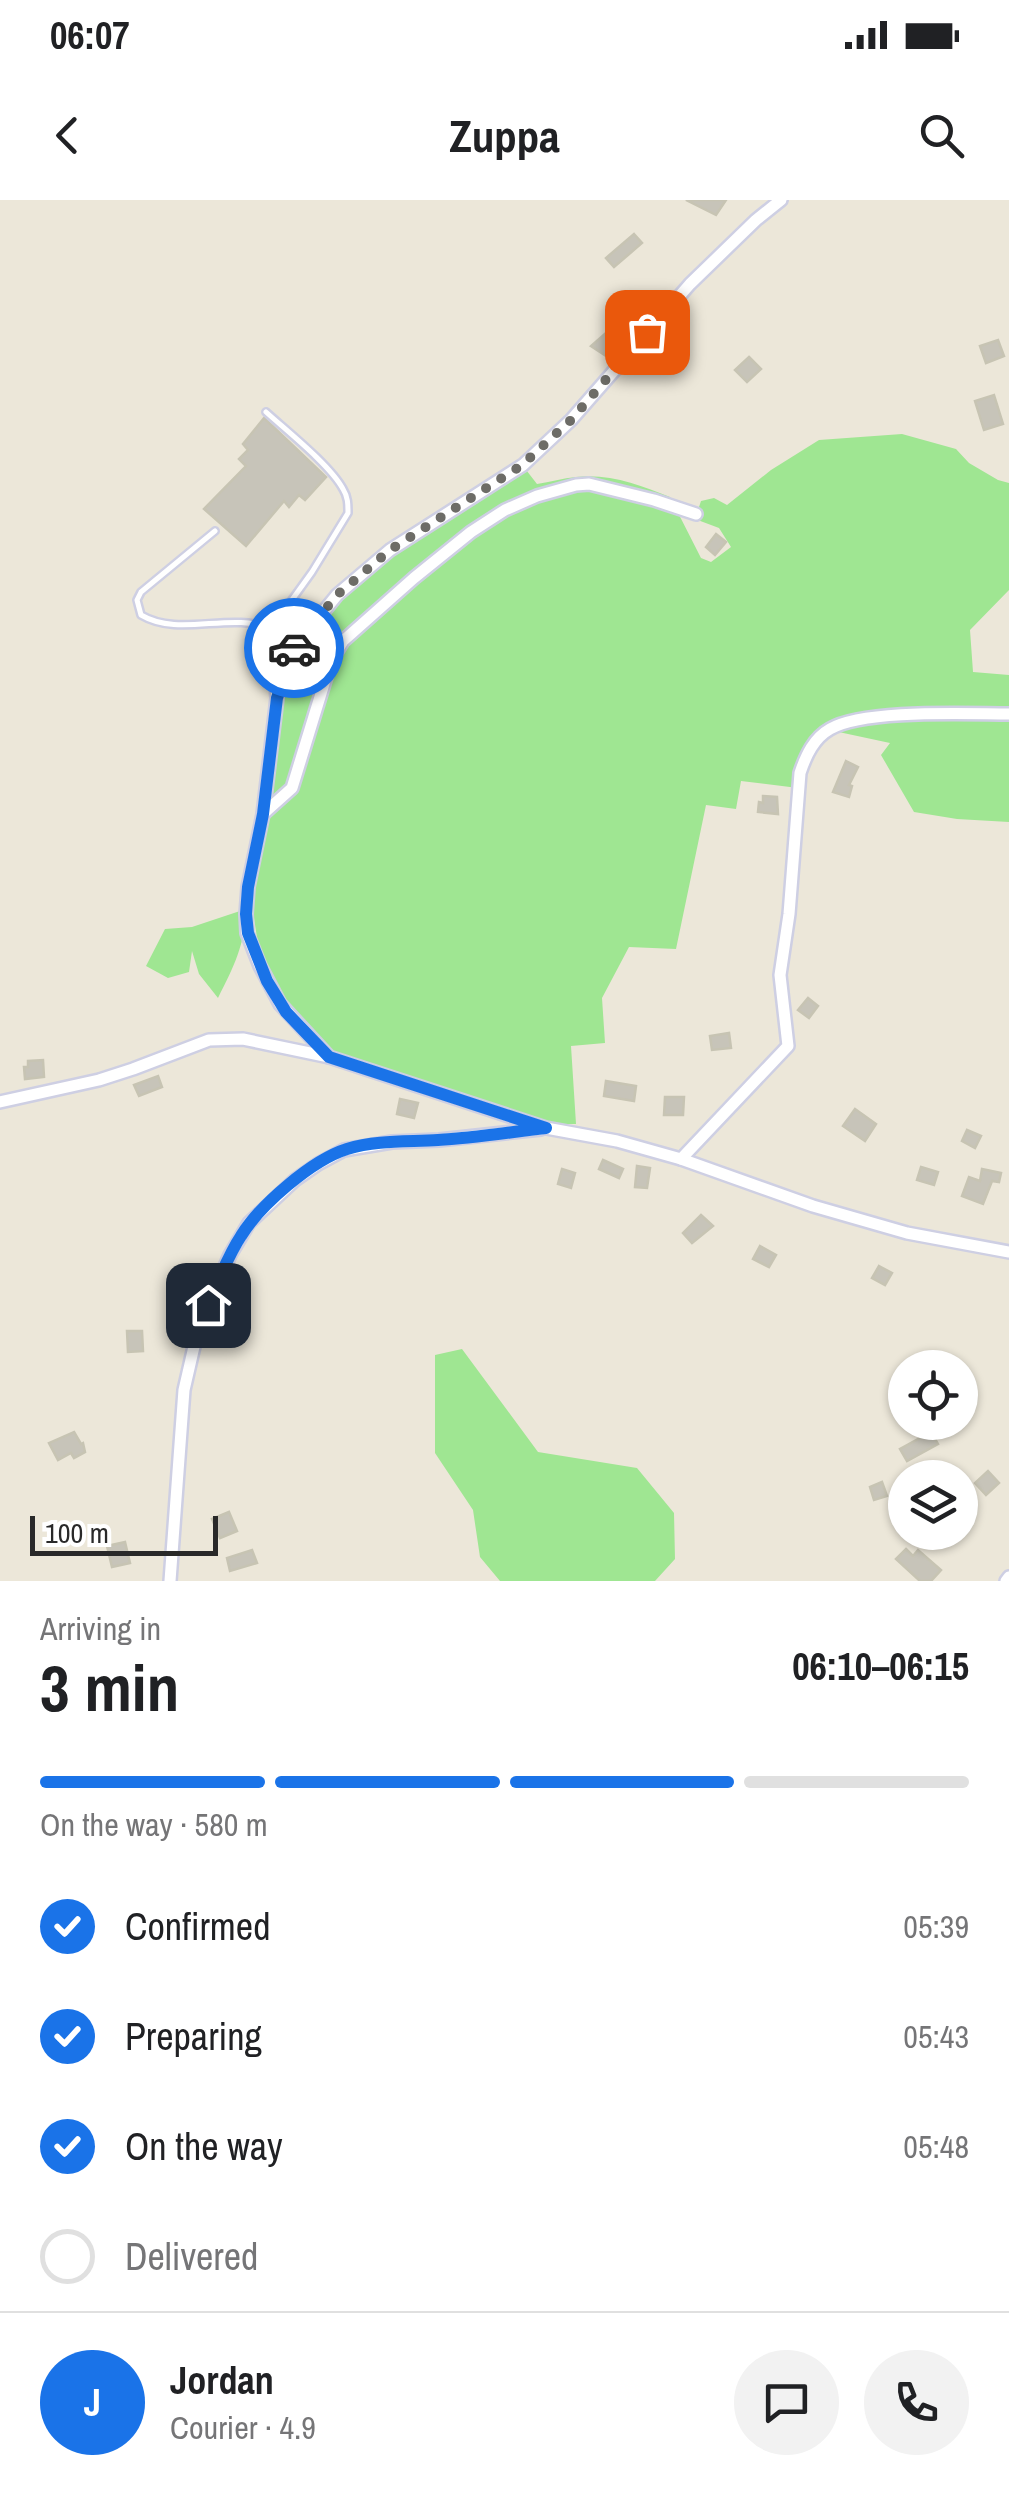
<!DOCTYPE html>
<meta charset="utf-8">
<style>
:root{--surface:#fff;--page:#f2f2f2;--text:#202124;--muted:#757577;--line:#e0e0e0;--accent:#1a73e8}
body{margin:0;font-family:"Archivo Narrow",sans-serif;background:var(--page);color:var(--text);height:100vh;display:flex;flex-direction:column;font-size:38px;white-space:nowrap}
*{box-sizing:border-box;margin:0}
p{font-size:32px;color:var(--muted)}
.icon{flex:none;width:55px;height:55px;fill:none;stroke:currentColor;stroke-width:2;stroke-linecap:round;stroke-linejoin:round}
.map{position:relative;height:1381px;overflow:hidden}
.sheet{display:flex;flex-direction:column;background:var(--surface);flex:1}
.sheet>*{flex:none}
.tools{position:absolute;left:888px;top:1150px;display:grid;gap:20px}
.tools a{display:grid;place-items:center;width:90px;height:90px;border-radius:50%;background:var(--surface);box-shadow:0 2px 8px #0004;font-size:50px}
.scale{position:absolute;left:30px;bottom:25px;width:188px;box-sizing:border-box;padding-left:10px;border:5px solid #292929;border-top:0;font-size:28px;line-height:35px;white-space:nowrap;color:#292929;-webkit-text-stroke:8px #fff;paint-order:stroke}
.pin{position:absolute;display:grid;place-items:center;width:85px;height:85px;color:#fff;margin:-42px;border-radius:20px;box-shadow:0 5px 15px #0006}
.courier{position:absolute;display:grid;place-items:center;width:100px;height:100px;margin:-50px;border:8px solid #1a73e8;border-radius:50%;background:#fff;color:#222;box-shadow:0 2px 12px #0007}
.overview em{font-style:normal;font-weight:700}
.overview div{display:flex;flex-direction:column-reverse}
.overview{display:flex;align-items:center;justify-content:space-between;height:170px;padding:0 40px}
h1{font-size:65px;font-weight:700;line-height:75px}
.bar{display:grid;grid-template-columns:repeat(4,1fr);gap:15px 10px;align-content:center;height:120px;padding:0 40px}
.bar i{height:12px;border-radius:8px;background:var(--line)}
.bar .selected{background:var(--accent)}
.bar p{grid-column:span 4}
.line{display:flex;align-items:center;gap:25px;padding:0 40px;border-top:2px solid var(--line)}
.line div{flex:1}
.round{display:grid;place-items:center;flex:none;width:105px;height:105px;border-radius:52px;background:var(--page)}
ol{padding:0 40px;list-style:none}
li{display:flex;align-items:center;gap:30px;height:110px}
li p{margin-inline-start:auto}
li .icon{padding:10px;border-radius:50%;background:var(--accent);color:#fff;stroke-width:4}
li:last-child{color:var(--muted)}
li i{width:55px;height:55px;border:5px solid var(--line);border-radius:50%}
.status{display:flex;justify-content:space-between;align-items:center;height:70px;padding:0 50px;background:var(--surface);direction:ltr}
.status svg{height:28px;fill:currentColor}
header{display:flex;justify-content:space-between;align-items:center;height:130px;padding:0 40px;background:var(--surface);font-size:45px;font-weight:700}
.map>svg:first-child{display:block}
</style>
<div class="status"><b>06:07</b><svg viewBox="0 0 49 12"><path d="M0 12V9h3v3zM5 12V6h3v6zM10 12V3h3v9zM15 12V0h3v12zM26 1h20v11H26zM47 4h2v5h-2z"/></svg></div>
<header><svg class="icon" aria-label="back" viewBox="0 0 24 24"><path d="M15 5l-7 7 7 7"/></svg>Zuppa<svg class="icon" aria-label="search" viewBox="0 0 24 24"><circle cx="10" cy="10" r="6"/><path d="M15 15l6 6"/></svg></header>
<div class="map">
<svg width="1009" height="1381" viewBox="0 0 1009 1381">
<rect width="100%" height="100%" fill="#ece7d9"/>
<!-- green -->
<g fill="#9fe692">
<path d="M902,234L956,249L969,263L998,280L1009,283V390L970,430L973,472L1009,475V622L957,619L914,612L881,555L890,543L834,531L810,555L798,588L741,581L736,609L706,605L676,749L629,747L602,798L605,843L571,846L576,924H549L335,854L288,812L262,771L251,698L269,615L278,499L294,450L338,395L390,351L523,266L537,284C550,282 563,278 576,277C608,273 641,285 670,297L701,358L711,362L731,347L719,328L695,319L701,301L714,298L727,305L771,270L819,240Z"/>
<path d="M246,709C245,745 234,766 218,798L199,774L192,751L189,772L168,778L146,766L165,729L192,727Z"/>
<path d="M462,1149L538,1252L637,1268L674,1313L675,1359L655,1381H500L480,1357L473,1310L435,1253V1155Z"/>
</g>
<!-- building -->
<g fill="#c7c4b9" stroke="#c7c4b3" stroke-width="2.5">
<path d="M686,0H726L716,15Z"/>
<path d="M634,34L642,43L614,67L606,58Z"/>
<path d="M606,133L618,144L606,156L591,146Z"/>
<path d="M998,140L1004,156L986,163L980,146Z"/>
<path d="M749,157L761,169L747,182L735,170Z"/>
<path d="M994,195L1003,224L984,230L975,201Z"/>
<path d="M264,218L326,277L305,300L299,295L289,307L284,301L246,346L204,309L246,266L239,259L248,250L243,244Z"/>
<path d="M716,334L726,342L715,355L706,347Z"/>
<path d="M846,561L858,567L849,585L852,586L849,597L833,592Z"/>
<path d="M763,596L777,597L778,614L758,612L759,602L763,603Z"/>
<path d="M808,798L818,806L809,818L798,810Z"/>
<path d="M729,833L731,848L712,850L710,836Z"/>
<path d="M43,860L44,877L25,879L24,867H28V861Z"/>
<path d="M158,876L162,887L139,896L134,885Z"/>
<path d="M606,881L636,886L634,901L604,896Z"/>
<path d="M665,897H684L683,915H664Z"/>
<path d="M400,899L418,903L414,918L397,914Z"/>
<path d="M855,909L876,924L865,941L843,926Z"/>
<path d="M967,930L981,936L975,948L962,941Z"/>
<path d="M603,960L623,969L619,978L599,969Z"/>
<path d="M637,966L650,968L647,988L635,987Z"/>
<path d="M921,967L938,972L934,985L917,980Z"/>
<path d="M562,969L575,973L571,988L558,984Z"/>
<path d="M982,969L1001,973L999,982L992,981L983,1004L962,996L969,977L980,981Z"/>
<path d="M701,1015L713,1026L692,1043L683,1033Z"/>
<path d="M760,1046L776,1055L769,1067L753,1059Z"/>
<path d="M879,1066L892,1073L885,1085L872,1078Z"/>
<path d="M127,1131H142L143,1151L128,1152Z"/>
<path d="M74,1232L81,1244L83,1243L85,1252L74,1258L71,1253L58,1260L49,1243Z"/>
<path d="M931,1232L938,1244L907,1261L900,1249Z"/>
<path d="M988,1271L999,1283L986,1295L975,1283Z"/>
<path d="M882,1282L887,1296L874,1300L870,1287Z"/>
<path d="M229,1312L237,1331L220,1338L212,1319Z"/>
<path d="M125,1342L130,1363L112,1367L107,1346Z"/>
<path d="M906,1349L913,1356L918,1350L941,1370L931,1381H920L896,1359Z"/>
<path d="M252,1350L257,1363L230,1371L227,1358Z"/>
</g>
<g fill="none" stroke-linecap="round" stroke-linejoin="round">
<defs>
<path id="lane" d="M215,331L141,392L137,400L141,415C180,438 231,411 271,429L312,372L348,313C348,304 348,297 343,289C330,265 287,231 266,212"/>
<g id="street">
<path d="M271,429L277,498L263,614L248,687L246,714L247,733L260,766L280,804L329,857L546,928L617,941L681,959L813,1006L907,1033L1009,1052"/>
<path d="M280,489L294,448L337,395L390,350L523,265L571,220L690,84L756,20L781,0"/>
<path d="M263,614L292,588L331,461L343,441L414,378L471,332L505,310L537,296L576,285L589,284L654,300L696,314"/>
<path d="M0,902L99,880L133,869L209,840L243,839L329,857"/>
<path d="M681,959L788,846L780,775L789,714L800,573C806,555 814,538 830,529C864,509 967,514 1009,514"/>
<path d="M170,1381L184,1190L199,1125L230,1055L249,1023L295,980L318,964L344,950L392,942L439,940L541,929"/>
<path d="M1006,1381L1009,1377"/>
</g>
</defs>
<!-- lane casing -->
<use href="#lane" stroke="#cecfe3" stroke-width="10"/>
<!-- street casing -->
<use href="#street" stroke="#cecfe3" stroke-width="16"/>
<!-- lane -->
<use href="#lane" stroke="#fff" stroke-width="5"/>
<!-- street -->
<use href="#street" stroke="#fff" stroke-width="11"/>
</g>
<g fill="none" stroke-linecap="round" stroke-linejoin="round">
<!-- done -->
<path stroke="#6d6c67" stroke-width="10" stroke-dasharray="0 18" d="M294,448L337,395L390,350L522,265L571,220L647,132"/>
<!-- route -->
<path stroke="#1a73e8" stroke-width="12" d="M208,1105C218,1082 227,1057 241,1036C260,1005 312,960 347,949C377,940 408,942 438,940C474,938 510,932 546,928L329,857L286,812L267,781L248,733L246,714L248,687L263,614L277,498L294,448"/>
</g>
</svg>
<div class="tools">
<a><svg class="icon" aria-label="locate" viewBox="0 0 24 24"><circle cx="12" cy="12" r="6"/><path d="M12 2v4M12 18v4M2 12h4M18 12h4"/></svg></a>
<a><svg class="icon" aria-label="layers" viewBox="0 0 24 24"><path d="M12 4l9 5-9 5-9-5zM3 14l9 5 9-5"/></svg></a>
</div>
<div class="scale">100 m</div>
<div class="pin" style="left:647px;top:132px;background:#ea580c"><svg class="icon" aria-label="bag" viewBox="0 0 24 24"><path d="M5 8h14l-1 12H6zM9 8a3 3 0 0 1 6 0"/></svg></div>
<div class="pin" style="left:208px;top:1105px;background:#1f2937"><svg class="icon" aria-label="home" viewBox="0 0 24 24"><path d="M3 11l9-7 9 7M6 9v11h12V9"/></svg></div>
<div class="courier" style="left:294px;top:448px"><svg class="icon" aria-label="car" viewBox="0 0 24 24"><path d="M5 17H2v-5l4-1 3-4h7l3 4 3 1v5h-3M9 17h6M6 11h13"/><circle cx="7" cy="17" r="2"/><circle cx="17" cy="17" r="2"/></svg></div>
</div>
<section class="sheet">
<div class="overview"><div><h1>3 min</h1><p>Arriving in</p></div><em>06:10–06:15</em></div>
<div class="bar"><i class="selected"></i><i class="selected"></i><i class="selected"></i><i></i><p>On the way · 580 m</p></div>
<ol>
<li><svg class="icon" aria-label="check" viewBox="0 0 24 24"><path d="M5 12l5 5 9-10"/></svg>Confirmed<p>05:39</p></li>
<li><svg class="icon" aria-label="check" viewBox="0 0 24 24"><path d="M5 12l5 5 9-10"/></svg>Preparing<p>05:43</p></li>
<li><svg class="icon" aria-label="check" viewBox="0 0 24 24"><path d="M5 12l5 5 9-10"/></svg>On the way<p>05:48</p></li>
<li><i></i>Delivered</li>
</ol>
<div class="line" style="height:180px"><b class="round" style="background:var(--accent);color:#fff">J</b><div><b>Jordan</b><p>Courier · 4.9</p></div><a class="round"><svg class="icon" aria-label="chat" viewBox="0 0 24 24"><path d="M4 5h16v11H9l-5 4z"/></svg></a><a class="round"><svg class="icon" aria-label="phone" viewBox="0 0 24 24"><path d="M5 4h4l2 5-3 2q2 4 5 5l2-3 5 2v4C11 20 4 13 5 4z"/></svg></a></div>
</section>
